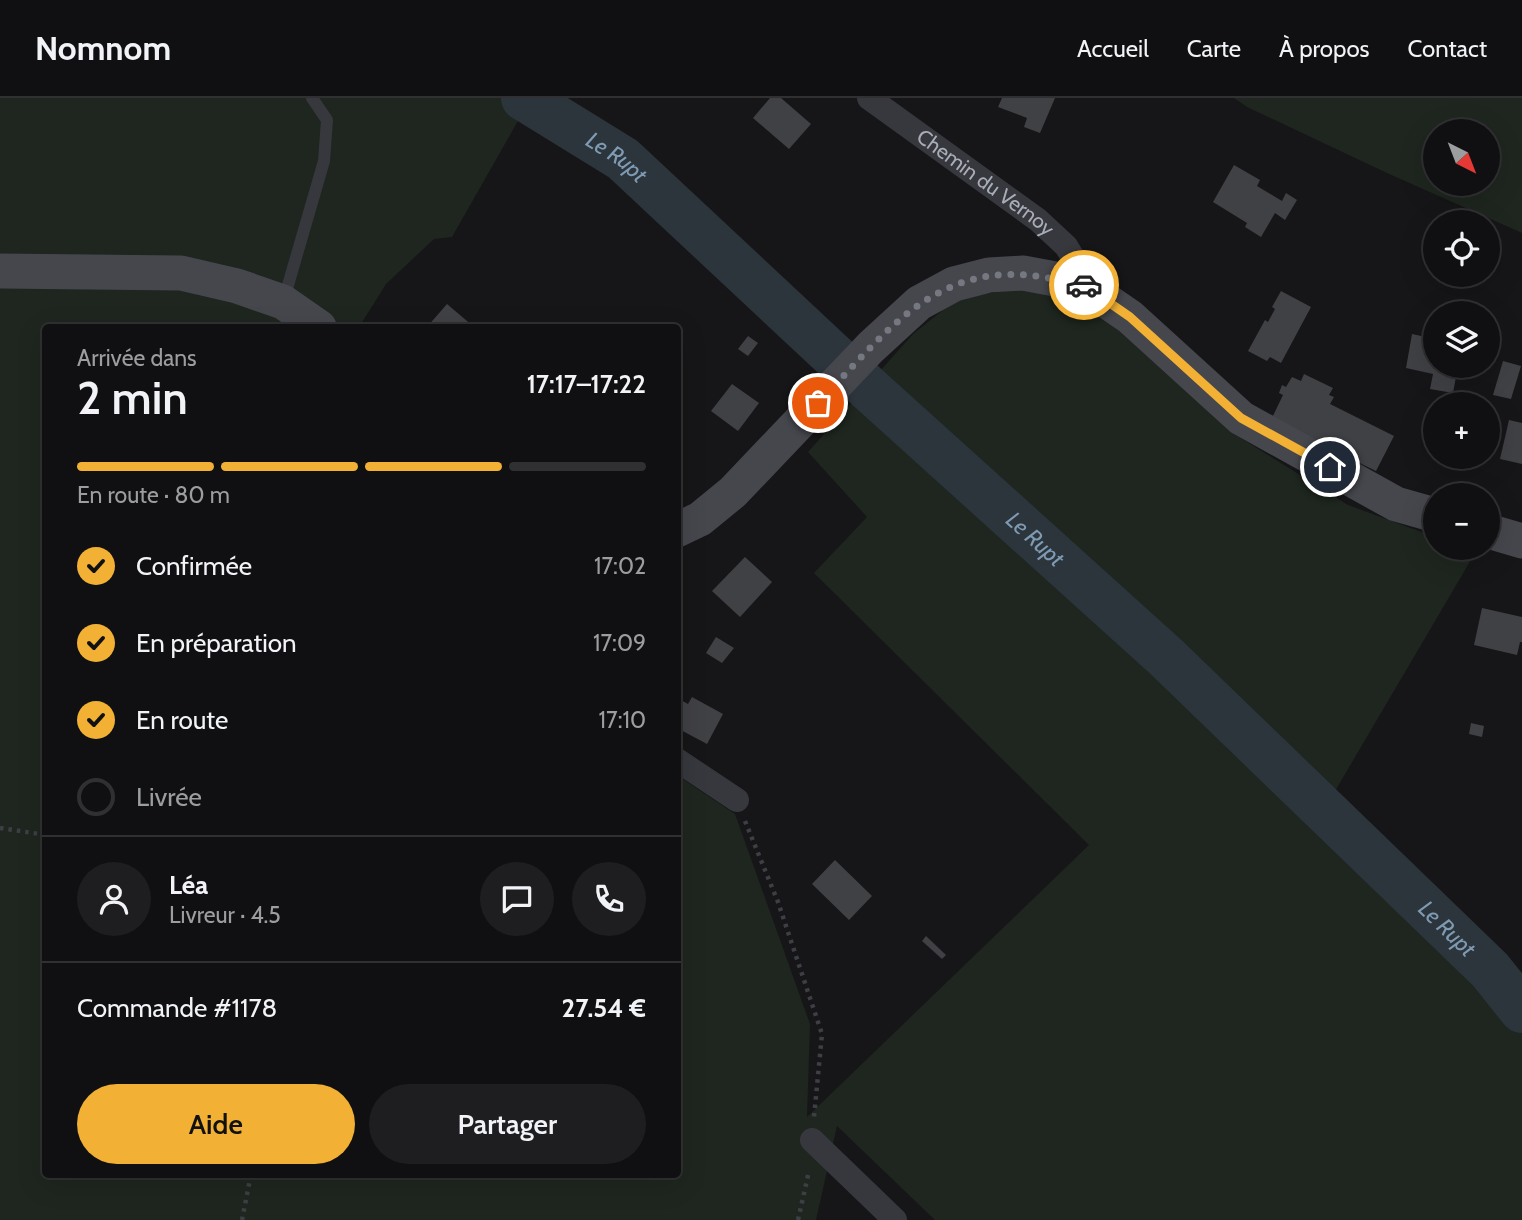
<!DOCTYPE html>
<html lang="fr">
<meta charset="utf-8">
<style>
:root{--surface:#101012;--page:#1e1e20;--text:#f1f3f6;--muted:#9c9d9f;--line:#303032;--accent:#f2b134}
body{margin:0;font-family:Cabin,sans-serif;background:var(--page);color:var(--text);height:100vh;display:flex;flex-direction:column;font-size:26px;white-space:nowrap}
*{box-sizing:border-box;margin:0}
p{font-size:23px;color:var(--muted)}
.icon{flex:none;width:38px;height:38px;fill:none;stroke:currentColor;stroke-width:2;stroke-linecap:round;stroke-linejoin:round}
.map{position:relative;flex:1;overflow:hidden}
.drawer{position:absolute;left:42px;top:226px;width:639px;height:854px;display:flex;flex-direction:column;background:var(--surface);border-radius:7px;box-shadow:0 7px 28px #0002,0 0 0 2px var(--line)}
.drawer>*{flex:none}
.needle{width:46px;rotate:138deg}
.tools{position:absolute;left:1423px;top:21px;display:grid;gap:14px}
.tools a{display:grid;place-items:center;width:77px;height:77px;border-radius:50%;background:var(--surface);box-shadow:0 7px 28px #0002,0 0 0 2px var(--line);font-size:35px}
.pin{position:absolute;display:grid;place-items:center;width:60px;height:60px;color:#fff;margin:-30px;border:4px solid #fff;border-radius:50%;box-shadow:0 2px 7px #0007}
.courier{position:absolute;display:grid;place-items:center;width:70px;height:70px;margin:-35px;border:5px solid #f2b134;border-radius:50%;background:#fff;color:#222;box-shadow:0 2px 9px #0007}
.headline em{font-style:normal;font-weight:600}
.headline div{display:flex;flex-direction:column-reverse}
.headline{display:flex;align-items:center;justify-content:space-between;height:119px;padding:0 35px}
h1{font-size:46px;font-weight:600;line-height:52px}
.bar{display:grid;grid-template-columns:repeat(4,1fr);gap:10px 7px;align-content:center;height:84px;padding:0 35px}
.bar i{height:9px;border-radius:5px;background:var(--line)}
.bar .on{background:var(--accent)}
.bar p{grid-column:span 4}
.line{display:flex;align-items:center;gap:18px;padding:0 35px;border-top:2px solid var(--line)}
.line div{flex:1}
.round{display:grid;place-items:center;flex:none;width:74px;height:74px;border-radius:37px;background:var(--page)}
ol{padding:0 35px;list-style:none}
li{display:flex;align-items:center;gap:21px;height:77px}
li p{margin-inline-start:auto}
li .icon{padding:7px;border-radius:50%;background:var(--accent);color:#111;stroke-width:4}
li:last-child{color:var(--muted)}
li i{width:38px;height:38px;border:4px solid var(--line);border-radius:50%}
.primary-button{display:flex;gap:14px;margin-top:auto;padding:14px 35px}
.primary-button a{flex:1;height:80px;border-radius:42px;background:var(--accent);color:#111;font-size:28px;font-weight:600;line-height:80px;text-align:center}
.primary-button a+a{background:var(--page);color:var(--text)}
header{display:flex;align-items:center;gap:42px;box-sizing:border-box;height:98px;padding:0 35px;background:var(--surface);border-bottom:2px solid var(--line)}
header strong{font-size:33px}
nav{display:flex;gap:38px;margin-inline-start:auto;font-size:24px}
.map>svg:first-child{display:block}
</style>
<header>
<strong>Nomnom</strong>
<nav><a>Accueil</a><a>Carte</a><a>À propos</a><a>Contact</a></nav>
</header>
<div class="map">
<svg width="1522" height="1122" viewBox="0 0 1522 1122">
<rect width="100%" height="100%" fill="#161618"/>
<!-- green -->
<g fill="#1e261f" fill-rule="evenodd">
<path d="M0,0H531L452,139L434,141L386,186L359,229H46V1076H677V677L735,716L810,926L807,1019L1089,747L814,475L867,419L808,354L913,236L958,200L1025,190L1086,202L1228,332L1348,407L1435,439V450H1462L1475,455L1321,717L1522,927V1122H935L837,1028L816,1122H0Z"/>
<path d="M1234,0H1522V135L1387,75L1247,9ZM1435,33H1488V86H1435Z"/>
</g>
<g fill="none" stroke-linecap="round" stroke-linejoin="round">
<!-- river -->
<path stroke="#2c353c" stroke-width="46" id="s1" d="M524,0L623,61L868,290L1166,559L1490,872L1522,912"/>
</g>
<!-- building -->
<g fill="#404145">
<path d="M770,0H781L811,26L789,51L753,20Z"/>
<path d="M1002,0H1055L1040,35L1024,29L1027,20L998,9Z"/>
<path d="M1234,67L1260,82L1257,88L1282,103L1286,95L1297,102L1285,122L1275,115L1261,139L1245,129L1247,125L1213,104Z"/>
<path d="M1281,193L1311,209L1281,265L1270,259L1267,263L1248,253L1265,222L1268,224L1275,211L1272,209Z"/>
<path d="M447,206L474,229H427Z"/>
<path d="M1412,236L1435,241V268H1458L1453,295L1430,291L1433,276L1406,270Z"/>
<path d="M748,238L758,245L748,258L738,251Z"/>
<path d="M1503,263L1521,268L1511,301L1493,297Z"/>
<path d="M1304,276L1333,290L1329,297L1334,299L1330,306L1394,338L1376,373L1271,322L1283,297L1279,295L1282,287L1286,289L1292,279L1301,283Z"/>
<path d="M732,286L759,305L738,333L711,313Z"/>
<path d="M1509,322L1522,325V366L1500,361Z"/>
<path d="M745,459L772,484L740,519L712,493Z"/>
<path d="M1482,510L1522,519V544H1520L1517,557L1474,547Z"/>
<path d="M716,539L734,550L722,565L706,555Z"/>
<path d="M692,599L723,616L707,646L677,630V600L688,606Z"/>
<path d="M1471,625L1484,628L1482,639L1469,636Z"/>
<path d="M835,762L872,798L849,822L812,786Z"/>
<path d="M926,838L946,857L942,861L922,843Z"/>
</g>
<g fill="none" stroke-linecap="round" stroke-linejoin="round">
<!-- path -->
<g stroke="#3d3f44" stroke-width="4.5" stroke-dasharray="3.5 5" stroke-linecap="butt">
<path d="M745,723L778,804L822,936L814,1019"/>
<path d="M0,730L46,737"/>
<path d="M242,1122L251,1076"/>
<path d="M798,1122L809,1073"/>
</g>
<!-- service -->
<path stroke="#37383d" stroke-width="12" d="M284,201L324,63L327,22L312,0"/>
<!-- minor -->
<g stroke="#37383d" stroke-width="24">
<path id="s2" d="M869,0L1038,122L1066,148L1077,166L1082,186"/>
<path d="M677,662L737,702"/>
<path d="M812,1042L895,1122"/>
</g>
<!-- secondary -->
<g stroke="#45474d" stroke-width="35">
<path d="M0,173L181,175L237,188L283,204L319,229"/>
<path d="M677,432L700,421L733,394L871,249L919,205L954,186L989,177L1023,175L1082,186L1130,219L1241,320L1396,406L1435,417"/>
<path d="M1488,433L1522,443"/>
</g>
</g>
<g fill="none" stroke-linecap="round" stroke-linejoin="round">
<!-- done -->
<path stroke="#757880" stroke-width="7" stroke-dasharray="0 12.6" d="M818,305C886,235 937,159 1048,180C1059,182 1073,183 1084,187"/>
<!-- route -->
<path stroke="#f2b134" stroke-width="9" d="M1084,187L1130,219L1241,320L1330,369"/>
</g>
<g text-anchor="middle" stroke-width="7" stroke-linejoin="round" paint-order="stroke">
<!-- street labels -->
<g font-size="21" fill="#a8adb8" stroke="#111113">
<text dy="7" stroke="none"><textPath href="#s2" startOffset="144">Chemin du Vernoy</textPath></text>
</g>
<!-- water labels -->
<g font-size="23" font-style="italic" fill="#7f9bb3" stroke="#111113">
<text dy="8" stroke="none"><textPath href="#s1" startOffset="110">Le Rupt</textPath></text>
<text dy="8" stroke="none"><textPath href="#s1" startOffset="677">Le Rupt</textPath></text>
<text dy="8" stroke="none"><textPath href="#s1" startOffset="1244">Le Rupt</textPath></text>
</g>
</g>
</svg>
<div class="tools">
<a><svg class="needle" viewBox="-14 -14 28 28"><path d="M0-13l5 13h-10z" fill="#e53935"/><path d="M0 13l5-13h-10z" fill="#9c9d9f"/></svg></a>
<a><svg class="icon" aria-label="locate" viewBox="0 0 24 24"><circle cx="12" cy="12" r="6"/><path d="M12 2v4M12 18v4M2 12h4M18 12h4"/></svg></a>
<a><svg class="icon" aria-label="layers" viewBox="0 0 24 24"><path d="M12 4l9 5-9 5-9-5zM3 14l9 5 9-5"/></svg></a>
<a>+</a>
<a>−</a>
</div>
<div class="pin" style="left:818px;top:305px;background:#ea580c"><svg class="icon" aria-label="bag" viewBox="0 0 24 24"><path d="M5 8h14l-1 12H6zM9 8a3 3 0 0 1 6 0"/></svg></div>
<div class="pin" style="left:1330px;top:369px;background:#1f2937"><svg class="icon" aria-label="home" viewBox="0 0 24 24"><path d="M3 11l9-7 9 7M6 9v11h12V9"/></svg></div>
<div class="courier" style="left:1084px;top:187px"><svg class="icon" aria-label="car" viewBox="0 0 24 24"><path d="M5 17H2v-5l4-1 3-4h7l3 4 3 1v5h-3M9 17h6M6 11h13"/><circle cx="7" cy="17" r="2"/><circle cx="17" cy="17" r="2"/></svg></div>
<section class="drawer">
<div class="headline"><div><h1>2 min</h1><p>Arrivée dans</p></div><em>17:17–17:22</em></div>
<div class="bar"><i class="on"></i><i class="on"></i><i class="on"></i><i></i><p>En route · 80 m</p></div>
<ol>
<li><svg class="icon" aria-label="check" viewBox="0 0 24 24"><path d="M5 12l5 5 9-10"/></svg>Confirmée<p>17:02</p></li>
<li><svg class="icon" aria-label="check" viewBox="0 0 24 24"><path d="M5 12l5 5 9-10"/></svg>En préparation<p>17:09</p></li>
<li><svg class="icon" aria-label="check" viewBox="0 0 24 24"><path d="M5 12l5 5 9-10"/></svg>En route<p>17:10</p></li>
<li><i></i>Livrée</li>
</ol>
<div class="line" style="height:126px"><a class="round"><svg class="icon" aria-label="person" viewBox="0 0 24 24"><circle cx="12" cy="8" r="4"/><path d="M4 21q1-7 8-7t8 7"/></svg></a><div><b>Léa</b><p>Livreur · 4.5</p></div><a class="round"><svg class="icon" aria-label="chat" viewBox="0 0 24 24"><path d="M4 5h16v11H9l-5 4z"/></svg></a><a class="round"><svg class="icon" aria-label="phone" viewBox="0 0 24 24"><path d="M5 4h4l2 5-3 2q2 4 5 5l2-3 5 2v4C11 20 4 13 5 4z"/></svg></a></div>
<div class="line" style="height:91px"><div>Commande #1178</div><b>27.54 €</b></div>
<div class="primary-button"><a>Aide</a><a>Partager</a></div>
</section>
</div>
